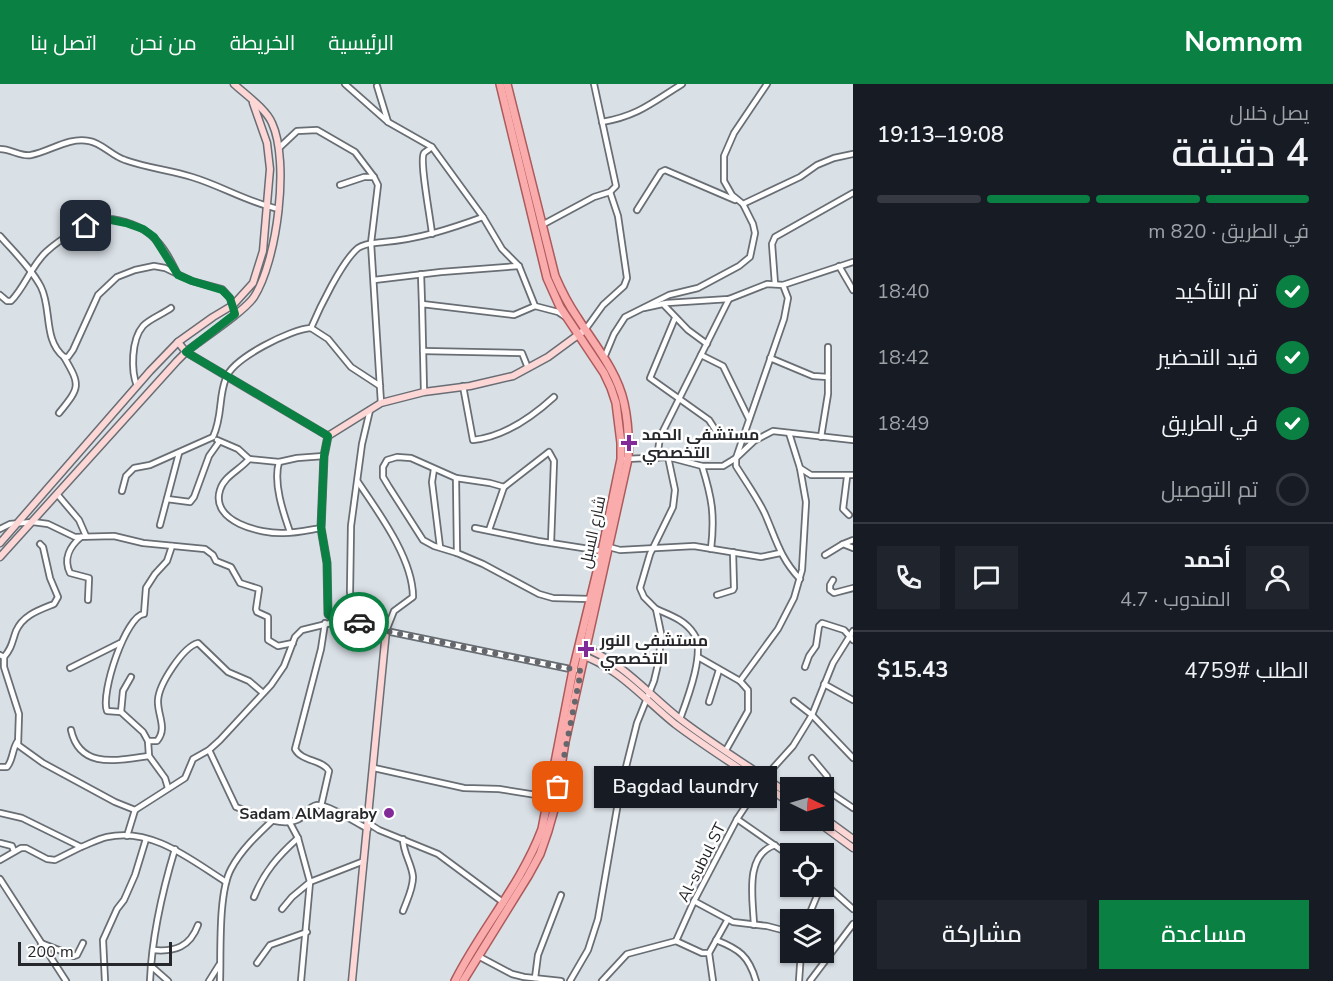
<!DOCTYPE html>
<html lang="ar">
<meta charset="utf-8">
<style>
:root{--surface:#171b24;--page:#20242c;--text:#f1f3f6;--muted:#9ea1a6;--line:#363941;--accent:#0b8043}
body{margin:0;font-family:"Nunito Sans",Cairo,sans-serif;background:var(--page);color:var(--text);direction:rtl;height:100vh;display:flex;flex-direction:column;font-size:22px;white-space:nowrap}
*{box-sizing:border-box;margin:0}
p{font-size:20px;color:var(--muted)}
.icon{flex:none;width:33px;height:33px;fill:none;stroke:currentColor;stroke-width:2;stroke-linecap:round;stroke-linejoin:round}
.map{position:relative;flex:1;overflow:hidden;direction:ltr}
.details{display:flex;flex-direction:column;background:var(--surface);width:480px}
.details>*{flex:none}
.needle{width:39px;rotate:95deg}
.controls{position:absolute;left:780px;top:693px;display:grid;gap:12px}
.controls a{display:grid;place-items:center;width:54px;height:54px;border-radius:0px;background:var(--surface);box-shadow:0 2px 4px #0004;font-size:30px}
.scale{position:absolute;left:18px;bottom:15px;width:154px;box-sizing:border-box;padding-left:6px;border:3px solid #25272a;border-top:0;font-size:16px;line-height:21px;white-space:nowrap;color:#25272a;-webkit-text-stroke:4px #fff;paint-order:stroke}
.pin{position:absolute;display:grid;place-items:center;width:51px;height:51px;color:#fff;margin:-26px;border-radius:12px;box-shadow:0 3px 9px #0006}
.courier{position:absolute;display:grid;place-items:center;width:60px;height:60px;margin:-30px;border:4px solid #0b8043;border-radius:50%;background:#fff;color:#222;box-shadow:0 2px 8px #0007}
.bubble{position:absolute;height:42px;border-radius:0px;background:var(--surface);box-shadow:0 2px 4px #0004;font-size:20px;font-weight:600;line-height:42px;text-align:center;direction:rtl}
.head em{font-style:normal;font-weight:600}
.head div{display:flex;flex-direction:column-reverse}
.head{display:flex;align-items:center;justify-content:space-between;height:102px;padding:0 24px}
h1{font-size:39px;font-weight:600;line-height:45px}
.bar{display:grid;grid-template-columns:repeat(4,1fr);gap:9px 6px;align-content:center;height:72px;padding:0 24px}
.bar i{height:8px;border-radius:4px;background:var(--line)}
.bar .active{background:var(--accent)}
.bar p{grid-column:span 4}
.line{display:flex;align-items:center;gap:15px;padding:0 24px;border-top:2px solid var(--line)}
.line div{flex:1}
.round{display:grid;place-items:center;flex:none;width:63px;height:63px;border-radius:0px;background:var(--page)}
ol{padding:0 24px;list-style:none}
li{display:flex;align-items:center;gap:18px;height:66px}
li p{margin-inline-start:auto}
li .icon{padding:6px;border-radius:50%;background:var(--accent);color:#fff;stroke-width:4}
li:last-child{color:var(--muted)}
li i{width:33px;height:33px;border:3px solid var(--line);border-radius:50%}
.action{display:flex;gap:12px;margin-top:auto;padding:12px 24px}
.action a{flex:1;height:69px;border-radius:0px;background:var(--accent);color:#fff;font-size:24px;font-weight:600;line-height:69px;text-align:center}
.action a+a{background:var(--page);color:var(--text)}
header{display:flex;align-items:center;gap:36px;box-sizing:border-box;height:84px;padding:0 30px;background:var(--accent);color:#fff}
header strong{font-size:28px}
nav{display:flex;gap:33px;margin-inline-start:auto;font-size:21px}
main{display:flex;flex:1;min-height:0}
.map>svg:first-child{display:block}
</style>
<header>
<strong>Nomnom</strong>
<nav><a>الرئيسية</a><a>الخريطة</a><a>من نحن</a><a>اتصل بنا</a></nav>
</header>
<main>
<section class="details">
<div class="head"><div><h1>4 دقيقة</h1><p>يصل خلال</p></div><em>19:08–19:13</em></div>
<div class="bar"><i class="active"></i><i class="active"></i><i class="active"></i><i></i><p>في الطريق · 820 m</p></div>
<ol>
<li><svg class="icon" aria-label="check" viewBox="0 0 24 24"><path d="M5 12l5 5 9-10"/></svg>تم التأكيد<p>18:40</p></li>
<li><svg class="icon" aria-label="check" viewBox="0 0 24 24"><path d="M5 12l5 5 9-10"/></svg>قيد التحضير<p>18:42</p></li>
<li><svg class="icon" aria-label="check" viewBox="0 0 24 24"><path d="M5 12l5 5 9-10"/></svg>في الطريق<p>18:49</p></li>
<li><i></i>تم التوصيل</li>
</ol>
<div class="line" style="height:108px"><a class="round"><svg class="icon" aria-label="person" viewBox="0 0 24 24"><circle cx="12" cy="8" r="4"/><path d="M4 21q1-7 8-7t8 7"/></svg></a><div><b>أحمد</b><p>المندوب · 4.7</p></div><a class="round"><svg class="icon" aria-label="chat" viewBox="0 0 24 24"><path d="M4 5h16v11H9l-5 4z"/></svg></a><a class="round"><svg class="icon" aria-label="phone" viewBox="0 0 24 24"><path d="M5 4h4l2 5-3 2q2 4 5 5l2-3 5 2v4C11 20 4 13 5 4z"/></svg></a></div>
<div class="line" style="height:78px"><div>الطلب #4759</div><b>$15.43</b></div>
<div class="action"><a>مساعدة</a><a>مشاركة</a></div>
</section>
<div class="map">
<svg width="853" height="897" viewBox="0 0 853 897">
<rect width="100%" height="100%" fill="#d9e0e6"/>
<g fill="none" stroke-linecap="round" stroke-linejoin="round">
<defs>
<g id="street">
<path d="M345,0L388,38L432,63L483,133L502,165L519,182L535,222L558,228L564,232"/>
<path d="M377,2L388,38"/>
<path d="M602,38C638,32 653,18 682,0"/>
<path d="M432,63C431,64 425,68 424,69C419,76 431,137 432,150"/>
<path d="M279,64L297,47L317,46L355,68L374,93L378,101L371,159L381,319"/>
<path d="M0,65C11,65 21,73 31,71C51,67 68,53 89,57C102,59 112,72 125,76C147,84 170,86 192,93C222,102 249,119 279,125"/>
<path d="M340,101L364,93H374"/>
<path d="M743,120L800,93L817,81L834,74L853,70"/>
<path d="M637,126L661,88L665,86L735,116"/>
<path d="M542,141L594,113L610,108L616,102L594,0"/>
<path d="M0,152C14,168 31,184 41,203C52,225 43,256 64,273H68L73,266L98,211L117,193L135,186L154,182L165,184L192,197L222,205L230,214L235,230"/>
<path d="M839,182L853,206"/>
<path d="M421,190L422,220"/>
<path d="M374,196L441,188L519,182"/>
<path d="M775,200L772,160L775,153L853,109"/>
<path d="M783,201L853,178"/>
<path d="M0,211L7,217H11C25,203 31,182 46,168C59,156 89,136 107,135C122,135 144,143 154,154C164,163 171,177 177,189"/>
<path d="M663,220L688,246L707,260"/>
<path d="M644,224L667,219L729,215L767,200L783,201L788,214L784,235L736,374V382C746,398 757,413 765,430C776,455 780,474 800,495"/>
<path d="M675,234L650,294L709,336L718,350"/>
<path d="M311,244L328,255L351,283L380,302"/>
<path d="M585,246L603,221L624,202L627,194L618,132L610,108"/>
<path d="M423,267L522,269L528,284"/>
<path d="M701,271L723,282L749,335"/>
<path d="M604,274L614,250L625,233L669,211L698,204L739,182L750,173L755,149L753,140L743,120L732,111L724,97V72L734,49L767,0"/>
<path d="M770,274L813,292L828,293"/>
<path d="M137,302C131,287 131,256 143,242C149,235 163,230 171,224"/>
<path d="M463,302L473,356C504,353 531,334 554,313"/>
<path d="M424,308L422,220L514,231L535,222"/>
<path d="M59,329C80,303 81,302 64,273"/>
<path d="M789,349L800,384L811,391H853"/>
<path d="M821,353L828,310V263"/>
<path d="M217,356L238,365L249,375"/>
<path d="M657,374L660,353L729,215"/>
<path d="M626,375L668,373L702,382H723L736,374L754,357L773,347L853,356"/>
<path d="M279,378C273,399 283,428 290,448"/>
<path d="M702,382C712,414 715,431 711,465"/>
<path d="M434,385L432,398L440,463"/>
<path d="M847,393L843,425L849,431"/>
<path d="M456,394L411,374L397,373L387,376L383,383V393L389,403L423,456L434,462L457,469L483,480L539,510L553,514L590,515"/>
<path d="M358,398C379,429 413,475 413,513L394,527L386,547L575,586"/>
<path d="M504,403L549,368L554,377L551,459"/>
<path d="M122,407L126,392L134,384L150,381L213,353C223,331 218,314 226,294C233,274 291,245 311,244C319,225 342,177 358,164C365,159 376,159 384,158C419,155 450,145 483,133"/>
<path d="M57,410L79,436L86,452"/>
<path d="M167,415L190,418L194,413L209,372L219,358"/>
<path d="M160,441L179,369"/>
<path d="M321,444C309,446 297,449 284,449C261,450 210,438 220,406C224,392 240,386 249,375L279,378L297,374L324,372"/>
<path d="M475,444L538,457L602,467"/>
<path d="M0,445L10,440L33,438L48,440L75,453L114,452L143,459L205,465L213,471L216,477L231,483L240,499L259,505L256,525L257,528L268,533V556L278,562L293,559"/>
<path d="M81,453C70,462 63,475 70,489L89,494L88,516"/>
<path d="M843,460L853,456"/>
<path d="M609,463L620,466L694,462L761,473L780,469"/>
<path d="M457,469L456,394L490,399L504,403L489,446"/>
<path d="M825,471L843,460L853,464"/>
<path d="M833,496L830,501V506L834,509L853,504"/>
<path d="M717,511L733,506L734,504L733,468"/>
<path d="M656,525C670,531 685,536 694,550C706,567 687,616 680,635"/>
<path d="M354,537L350,508L351,442L362,360L370,326"/>
<path d="M0,571L4,573V583L19,630L18,661L43,679L115,718L135,726L185,694L193,675L209,666L220,656L271,601L284,582L295,553L302,546L339,537"/>
<path d="M4,573C12,564 12,558 16,547C23,531 39,526 54,520L58,513L50,494L43,463L40,460"/>
<path d="M698,573L740,597L748,606V627L726,666"/>
<path d="M805,583L809,572L816,562L819,542L822,539L844,546L853,556"/>
<path d="M70,584L120,559"/>
<path d="M740,597L778,545L794,514L802,486L806,418L800,384"/>
<path d="M824,600L853,616"/>
<path d="M794,617L812,631L853,674"/>
<path d="M709,618L719,586"/>
<path d="M121,628L123,607L131,593"/>
<path d="M71,646C80,686 118,676 149,672"/>
<path d="M148,657H157C168,644 157,631 158,616C159,600 183,563 198,559L228,588L249,597L263,609"/>
<path d="M209,666L236,723C253,729 281,745 299,735C305,731 309,722 317,721C330,721 356,739 368,745"/>
<path d="M812,674L827,692L831,709L853,724"/>
<path d="M0,683H7C13,676 12,666 17,658"/>
<path d="M374,684L464,704L499,705L549,713"/>
<path d="M168,704L165,694L149,672L148,657L143,648L121,628L107,627C100,610 126,531 144,530L146,504L155,490L167,477L172,462"/>
<path d="M321,722L329,687C322,675 302,678 295,665L321,565L325,539"/>
<path d="M0,729L22,734L81,763C89,760 98,755 107,753C152,743 191,776 226,798"/>
<path d="M737,735L790,772"/>
<path d="M368,739L379,746L438,770L504,819"/>
<path d="M127,752L135,726"/>
<path d="M403,755C403,769 412,780 413,793C413,805 407,816 403,827"/>
<path d="M0,759L12,762L14,767"/>
<path d="M0,776L21,764H26L47,775L55,776L81,763"/>
<path d="M0,795L66,897"/>
<path d="M824,799L853,825"/>
<path d="M254,813C264,788 278,772 298,754"/>
<path d="M694,817L733,838L767,842L790,848"/>
<path d="M282,825L292,813L310,798L298,754L290,739"/>
<path d="M807,836L821,802"/>
<path d="M754,841C753,815 744,771 775,761"/>
<path d="M716,856C739,865 749,872 756,897"/>
<path d="M676,857L702,869H709L728,835"/>
<path d="M41,859L74,872L77,871L83,859"/>
<path d="M153,866C175,868 190,863 198,841"/>
<path d="M709,869L713,897"/>
<path d="M478,872L512,890L524,893L561,897"/>
<path d="M257,879L270,861L307,848"/>
<path d="M151,882L168,897"/>
<path d="M535,894L538,871L561,811"/>
<path d="M105,897L103,856L117,825L124,816L135,791L146,755"/>
<path d="M150,897C152,852 162,808 175,765"/>
<path d="M209,897L219,881"/>
<path d="M220,897C221,869 218,809 231,785C241,766 257,751 273,736"/>
<path d="M301,897L310,798L364,777"/>
<path d="M570,897L588,866L598,835L620,707L637,639L654,597L659,576L661,549L656,525L644,513L640,504L650,470L673,423L675,406L668,373"/>
<path d="M602,897L627,870L676,857L694,817L737,735L765,693L793,662L812,631L833,579L853,547"/>
<path d="M799,897L801,868"/>
<path d="M810,897L853,840"/>
</g>
<g id="secondary">
<path d="M178,258L186,268L328,352"/>
<path d="M0,459L150,287L178,258L213,233L233,221L253,199L263,167L270,85L267,59L253,19"/>
<path d="M0,473L177,277L186,268C202,255 244,228 254,213C277,177 290,78 272,39C266,25 246,11 234,0"/>
<path d="M584,564C622,577 649,611 680,635C715,662 754,685 790,711"/>
<path d="M578,570C617,582 644,615 675,640C712,668 753,692 790,719"/>
<path d="M824,734L853,755"/>
<path d="M815,736L853,764"/>
<path d="M352,897L386,547C380,544 374,540 367,539C354,536 338,540 328,530L327,479L321,444L324,372L328,352L381,319L424,308L470,302L513,292L548,273L582,248"/>
</g>
<g id="primary">
<path d="M455,897C481,845 521,801 542,745L573,586L602,467L621,375V359L616,319L611,304L604,289L560,223L547,194L500,0"/>
<path d="M463,897L528,792L540,770L548,747L554,726L565,658L628,375C629,356 628,337 624,319C617,287 594,260 577,233C568,220 561,206 555,192L507,0"/>
</g>
</defs>
<!-- street casing -->
<use href="#street" stroke="#686e74" stroke-width="8"/>
<!-- secondary casing -->
<use href="#secondary" stroke="#686e74" stroke-width="9"/>
<!-- primary casing -->
<use href="#primary" stroke="#ae5a5b" stroke-width="10"/>
<!-- street -->
<use href="#street" stroke="#fff" stroke-width="4.5"/>
<!-- secondary -->
<use href="#secondary" stroke="#fdd6d6" stroke-width="6"/>
<!-- primary -->
<use href="#primary" stroke="#faacad" stroke-width="7"/>
</g>
<g fill="none" stroke-linecap="round" stroke-linejoin="round">
<!-- done -->
<path stroke="#64686c" stroke-width="6" stroke-dasharray="0 10.8" d="M359,538L369,539L386,547L581,587L558,703"/>
<!-- route -->
<path stroke="#0b8043" stroke-width="8" d="M86,142L106,135L126,139L143,145L154,153L178,191L192,197L222,206L230,214L235,230L186,268L328,352L324,372L321,444L327,479L328,530C335,538 348,537 359,538"/>
</g>
<!-- markers -->
<g fill="#822b98" stroke="#fff" stroke-width="2">
<path d="M626 350h6v6h6v6h-6v6h-6v-6h-6v-6h6z"/>
<path d="M583 556h6v6h6v6h-6v6h-6v-6h-6v-6h6z"/>
<circle cx="389" cy="729" r="6"/>
</g>
<g text-anchor="middle" stroke-width="5" stroke-linejoin="round" paint-order="stroke">
<!-- poi labels -->
<g font-size="16" font-weight="bold" fill="#25272a" stroke="#fff" text-anchor="start">
<text x="642" y="356">مستشفى الحمد<tspan x="642" dy="18">التخصصي</tspan></text>
<text x="600" y="562">مستشفى النور<tspan x="600" dy="18">التخصصي</tspan></text>
<text x="377" y="735" text-anchor="end">Sadam AlMagraby</text>
</g>
<!-- street labels -->
<g font-size="16" fill="#25272a" stroke="#fff">
<text transform="translate(592 448) rotate(-78)" y="6">شارع السبل</text>
<text transform="translate(701 778) rotate(-63)" y="6">Al-subul ST</text>
</g>
</g>
</svg>
<div class="controls">
<a><svg class="needle" viewBox="-14 -14 28 28"><path d="M0-13l5 13h-10z" fill="#e53935"/><path d="M0 13l5-13h-10z" fill="#9ea1a6"/></svg></a>
<a><svg class="icon" aria-label="locate" viewBox="0 0 24 24"><circle cx="12" cy="12" r="6"/><path d="M12 2v4M12 18v4M2 12h4M18 12h4"/></svg></a>
<a><svg class="icon" aria-label="layers" viewBox="0 0 24 24"><path d="M12 4l9 5-9 5-9-5zM3 14l9 5 9-5"/></svg></a>
</div>
<div class="scale">200 m</div>
<div class="pin" style="left:558px;top:703px;background:#ea580c"><svg class="icon" aria-label="bag" viewBox="0 0 24 24"><path d="M5 8h14l-1 12H6zM9 8a3 3 0 0 1 6 0"/></svg></div>
<div class="pin" style="left:86px;top:142px;background:#1f2937"><svg class="icon" aria-label="home" viewBox="0 0 24 24"><path d="M3 11l9-7 9 7M6 9v11h12V9"/></svg></div>
<div class="courier" style="left:359px;top:538px"><svg class="icon" aria-label="car" viewBox="0 0 24 24"><path d="M5 17H2v-5l4-1 3-4h7l3 4 3 1v5h-3M9 17h6M6 11h13"/><circle cx="7" cy="17" r="2"/><circle cx="17" cy="17" r="2"/></svg></div>
<div class="bubble" style="left:594px;top:682px;width:183px">Bagdad laundry</div>
</div>
</main>
